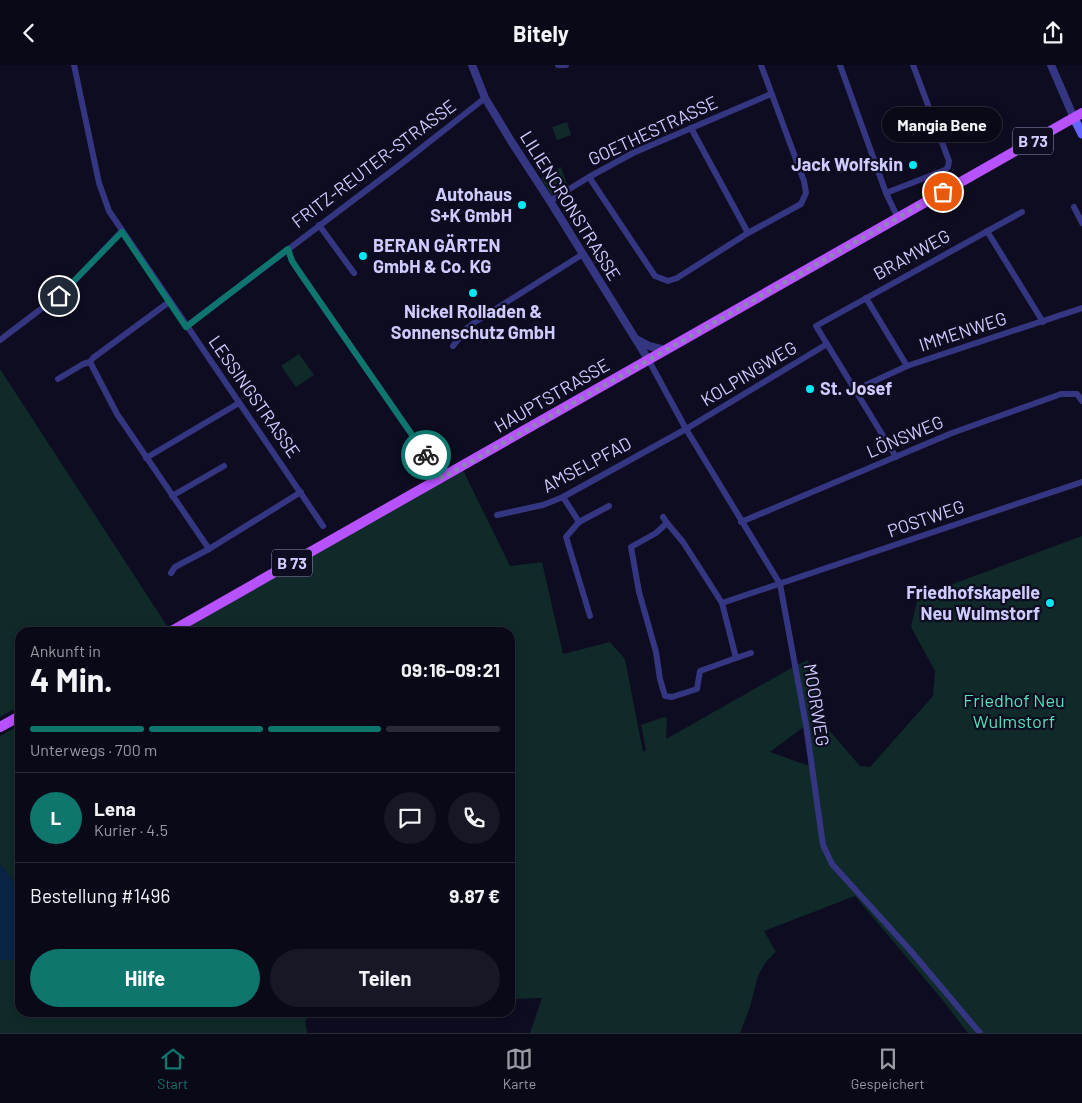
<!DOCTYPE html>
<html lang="de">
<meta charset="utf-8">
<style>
:root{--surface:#0a0918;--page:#181725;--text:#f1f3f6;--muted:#999aa2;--line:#2a2a37;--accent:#0f766e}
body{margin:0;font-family:Barlow,sans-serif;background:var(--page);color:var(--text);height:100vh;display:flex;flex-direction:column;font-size:19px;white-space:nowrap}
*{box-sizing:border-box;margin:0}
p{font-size:16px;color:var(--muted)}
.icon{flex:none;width:28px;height:28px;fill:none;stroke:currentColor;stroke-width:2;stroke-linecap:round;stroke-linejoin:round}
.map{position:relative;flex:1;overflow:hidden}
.side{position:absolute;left:15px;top:562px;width:500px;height:390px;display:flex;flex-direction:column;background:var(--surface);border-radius:15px;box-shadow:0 2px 8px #0003,0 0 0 1px var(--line)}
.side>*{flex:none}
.pin{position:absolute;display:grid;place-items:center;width:42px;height:42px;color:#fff;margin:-21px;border:2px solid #fff;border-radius:50%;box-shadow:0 1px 5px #0007}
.courier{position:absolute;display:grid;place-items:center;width:50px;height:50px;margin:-25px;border:4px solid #0f766e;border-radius:50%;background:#fff;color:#222;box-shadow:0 1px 6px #0007}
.bubble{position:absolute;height:35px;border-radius:18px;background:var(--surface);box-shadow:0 2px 8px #0003,0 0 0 1px var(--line);font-size:16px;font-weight:700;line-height:35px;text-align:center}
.head em{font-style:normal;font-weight:700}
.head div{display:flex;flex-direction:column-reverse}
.head{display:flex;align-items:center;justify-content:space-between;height:85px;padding:0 15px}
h1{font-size:32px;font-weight:700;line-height:38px}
.bar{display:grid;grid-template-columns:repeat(4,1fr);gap:8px 5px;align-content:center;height:60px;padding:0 15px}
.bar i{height:6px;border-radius:4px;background:var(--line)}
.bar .current{background:var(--accent)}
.bar p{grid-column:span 4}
.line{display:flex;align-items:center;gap:12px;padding:0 15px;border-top:1px solid var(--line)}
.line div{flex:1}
.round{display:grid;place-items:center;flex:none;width:52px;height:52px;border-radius:26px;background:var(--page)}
.cta{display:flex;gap:10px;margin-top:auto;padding:10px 15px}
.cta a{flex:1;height:58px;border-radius:30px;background:var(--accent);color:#fff;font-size:20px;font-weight:700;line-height:58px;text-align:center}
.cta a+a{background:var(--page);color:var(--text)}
header{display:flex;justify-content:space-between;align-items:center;height:65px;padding:0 15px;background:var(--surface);font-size:22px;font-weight:700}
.tab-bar{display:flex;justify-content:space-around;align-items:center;height:70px;border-top:1px solid var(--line);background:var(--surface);font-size:14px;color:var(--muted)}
.tab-bar a{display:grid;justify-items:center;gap:2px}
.tab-bar .current{color:var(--accent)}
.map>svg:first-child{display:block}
</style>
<header><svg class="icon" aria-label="back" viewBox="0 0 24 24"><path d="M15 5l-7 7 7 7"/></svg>Bitely<svg class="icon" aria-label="share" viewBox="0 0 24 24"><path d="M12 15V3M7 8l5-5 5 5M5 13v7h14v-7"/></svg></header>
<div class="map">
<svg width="1082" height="968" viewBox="0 0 1082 968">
<rect width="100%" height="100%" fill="#0e0c20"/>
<!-- green -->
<g fill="#0f2a28" fill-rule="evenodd">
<path d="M567,57L571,70L557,75L552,62Z"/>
<path d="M561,102L568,122L552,131L541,113Z"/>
<path d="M299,289L314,310L296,322L281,301Z"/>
<path d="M0,304L169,564L162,568H20V641L0,652Z"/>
<path d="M462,403L510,501L542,497L563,589L610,577L625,594L643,687L646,685L641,660L664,652L667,653L666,674L795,601L808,595L829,665L860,701L870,702L933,631L935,606L911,562L918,532L1082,471V968H968L940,932L855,831L764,866L776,887C756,903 756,921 750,942C747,951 743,959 740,968H530L542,933L510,934V568H179ZM805,661L812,702L770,687Z"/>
<path d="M20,660V824L0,799V671Z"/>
<path d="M0,895H20V948H310L305,956L307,968H0Z"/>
</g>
<!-- water -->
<path fill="#0a2445" d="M0,799L20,824V895H0Z"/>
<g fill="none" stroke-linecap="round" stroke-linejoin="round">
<!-- minor -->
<g stroke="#353681" stroke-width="6">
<path d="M74,0L99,118L109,146L323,461"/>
<path d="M558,0H566"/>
<path d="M840,0L886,128L898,153"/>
<path d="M691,63L748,168"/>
<path d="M589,112L655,211L668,216L677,213L748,168L801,139L806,128L804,116L761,0"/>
<path d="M886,128L945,105L948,102L949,96L913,0"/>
<path d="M550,136L589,112L633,88L771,29"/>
<path d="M1074,142L1082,158"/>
<path d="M319,160L354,208"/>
<path d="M987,166L1043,257"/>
<path d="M288,184L292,196L322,240L442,413"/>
<path d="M866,233L907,301"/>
<path d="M187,261L405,96L485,33"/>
<path d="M0,275L66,225L121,167"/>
<path d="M453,281L466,264L475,257L583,189"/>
<path d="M648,294L686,364L780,519L806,660L823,780L832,799L910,885L980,968"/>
<path d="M90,297L117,349L209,484"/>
<path d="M58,314L83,299L90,297L93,293L169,237"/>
<path d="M855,325L907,301L1082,243"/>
<path d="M896,392L816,261L1022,147"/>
<path d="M146,393L239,338"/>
<path d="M172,431L224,401"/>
<path d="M563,432L579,457L566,472L590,551"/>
<path d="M497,450L543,440L563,432L686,364L827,279"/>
<path d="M663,452L667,458"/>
<path d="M579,457L609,441"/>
<path d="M741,457L952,368L1061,329H1077L1082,336"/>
<path d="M667,458L683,477L722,538L736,593L700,606L697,624L672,632L665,631L660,614L656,587L639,527L631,482L656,468Z"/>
<path d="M171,508L175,502L209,484L301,427"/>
<path d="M722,538L1082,417"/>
<path d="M736,593L751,588"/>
</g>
<!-- tertiary -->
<g stroke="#353681" stroke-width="8">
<path d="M472,0L485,33L511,76L550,136L648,294"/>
<path d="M1051,0L1074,53"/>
<path d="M638,275L649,281L665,285"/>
</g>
<!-- secondary -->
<path stroke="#6265ff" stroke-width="9" d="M1074,53L1082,69"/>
<!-- primary -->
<g stroke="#b652ff" stroke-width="10">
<path d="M168,568L1082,48"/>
<path d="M0,662L20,651"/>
</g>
</g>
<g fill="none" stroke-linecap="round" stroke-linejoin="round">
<!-- done -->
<path stroke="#8b88b1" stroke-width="5" stroke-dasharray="0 9" d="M426,390L442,413L943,127"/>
<!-- route -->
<path stroke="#0f766e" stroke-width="6" d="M59,231L122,167L186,262L288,184L292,196L300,208L426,390"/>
</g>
<!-- markers -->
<g fill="#00e9f6" stroke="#0e0c20" stroke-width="2">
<circle cx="913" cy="100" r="5"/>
<circle cx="522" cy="140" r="5"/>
<circle cx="363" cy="191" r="5"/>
<circle cx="473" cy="228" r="5"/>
<circle cx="810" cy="324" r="5"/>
<circle cx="1050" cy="538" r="5"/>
</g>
<g text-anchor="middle" stroke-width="4.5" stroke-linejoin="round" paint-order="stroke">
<!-- shield labels -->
<g fill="#0e0c20" stroke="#9492bc" stroke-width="1">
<rect x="1013" y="62.5" width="40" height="27" rx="4"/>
<rect x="272" y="484.5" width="40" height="27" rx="4"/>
</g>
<g font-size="16" font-weight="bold" fill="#cecbff">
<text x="1033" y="82">B 73</text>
<text x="292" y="504">B 73</text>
</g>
<!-- street labels -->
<g font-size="18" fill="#cecbff" stroke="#0e0c20">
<text transform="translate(653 66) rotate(-25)" y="6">GOETHESTRASSE</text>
<text transform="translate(374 99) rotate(-37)" y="6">FRITZ-REUTER-STRASSE</text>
<text transform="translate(570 141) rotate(58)" y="6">LILIENCRONSTRASSE</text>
<text transform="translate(912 190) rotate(-29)" y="6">BRAMWEG</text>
<text transform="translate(963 267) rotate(-18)" y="6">IMMENWEG</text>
<text transform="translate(749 309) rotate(-31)" y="6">KOLPINGWEG</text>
<text transform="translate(552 331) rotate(-30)" y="6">HAUPTSTRASSE</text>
<text transform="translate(254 332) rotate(55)" y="6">LESSINGSTRASSE</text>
<text transform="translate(905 372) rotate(-23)" y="6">LÖNSWEG</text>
<text transform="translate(587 400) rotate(-28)" y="6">AMSELPFAD</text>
<text transform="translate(926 454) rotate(-19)" y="6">POSTWEG</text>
<text transform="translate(816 640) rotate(81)" y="6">MOORWEG</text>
</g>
<!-- poi labels -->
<g font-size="18" font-weight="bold" fill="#cecbff" stroke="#0e0c20" text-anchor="end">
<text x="903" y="106">Jack Wolfskin</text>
<text x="512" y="136">Autohaus<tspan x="512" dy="21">S+K GmbH</tspan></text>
<text x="373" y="187" text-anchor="start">BERAN GÄRTEN<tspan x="373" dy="21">GmbH &amp; Co. KG</tspan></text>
<text x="473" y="253" text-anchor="middle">Nickel Rolladen &amp;<tspan x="473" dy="21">Sonnenschutz GmbH</tspan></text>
<text x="820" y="330" text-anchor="start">St. Josef</text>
<text x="1040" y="534">Friedhofskapelle<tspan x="1040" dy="21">Neu Wulmstorf</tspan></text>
</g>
<!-- park labels -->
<g font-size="18" fill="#54e2b8" stroke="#0e0c20">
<text x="1014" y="642">Friedhof Neu<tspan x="1014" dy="21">Wulmstorf</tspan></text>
</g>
</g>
</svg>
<div class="pin" style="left:943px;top:127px;background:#ea580c"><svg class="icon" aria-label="bag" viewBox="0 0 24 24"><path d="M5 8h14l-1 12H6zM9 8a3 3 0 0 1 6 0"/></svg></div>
<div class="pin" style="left:59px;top:231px;background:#1f2937"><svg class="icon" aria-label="home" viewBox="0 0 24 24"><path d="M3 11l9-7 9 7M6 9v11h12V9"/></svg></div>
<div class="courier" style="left:426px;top:390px"><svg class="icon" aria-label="bike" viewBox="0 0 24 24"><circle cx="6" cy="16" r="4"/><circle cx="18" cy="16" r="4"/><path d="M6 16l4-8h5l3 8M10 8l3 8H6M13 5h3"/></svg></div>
<div class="bubble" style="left:882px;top:42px;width:120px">Mangia Bene</div>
<section class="side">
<div class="head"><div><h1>4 Min.</h1><p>Ankunft in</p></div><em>09:16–09:21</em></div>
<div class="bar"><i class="current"></i><i class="current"></i><i class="current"></i><i></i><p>Unterwegs · 700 m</p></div>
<div class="line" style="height:90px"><b class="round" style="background:var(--accent);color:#fff">L</b><div><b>Lena</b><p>Kurier · 4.5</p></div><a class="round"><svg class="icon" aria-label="chat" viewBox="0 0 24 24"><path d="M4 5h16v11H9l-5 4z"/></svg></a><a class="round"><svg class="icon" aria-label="phone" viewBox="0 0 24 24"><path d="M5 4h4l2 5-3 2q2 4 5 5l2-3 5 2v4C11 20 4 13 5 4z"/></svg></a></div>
<div class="line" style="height:65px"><div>Bestellung #1496</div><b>9.87 €</b></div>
<div class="cta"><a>Hilfe</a><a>Teilen</a></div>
</section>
</div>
<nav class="tab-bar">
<a class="current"><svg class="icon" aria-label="home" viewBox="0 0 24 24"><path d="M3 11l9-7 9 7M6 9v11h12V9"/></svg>Start</a>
<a><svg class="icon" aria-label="map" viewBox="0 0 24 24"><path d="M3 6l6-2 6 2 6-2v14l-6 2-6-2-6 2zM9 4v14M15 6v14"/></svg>Karte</a>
<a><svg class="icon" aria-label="saved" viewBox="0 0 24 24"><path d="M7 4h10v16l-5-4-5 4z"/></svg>Gespeichert</a>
</nav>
